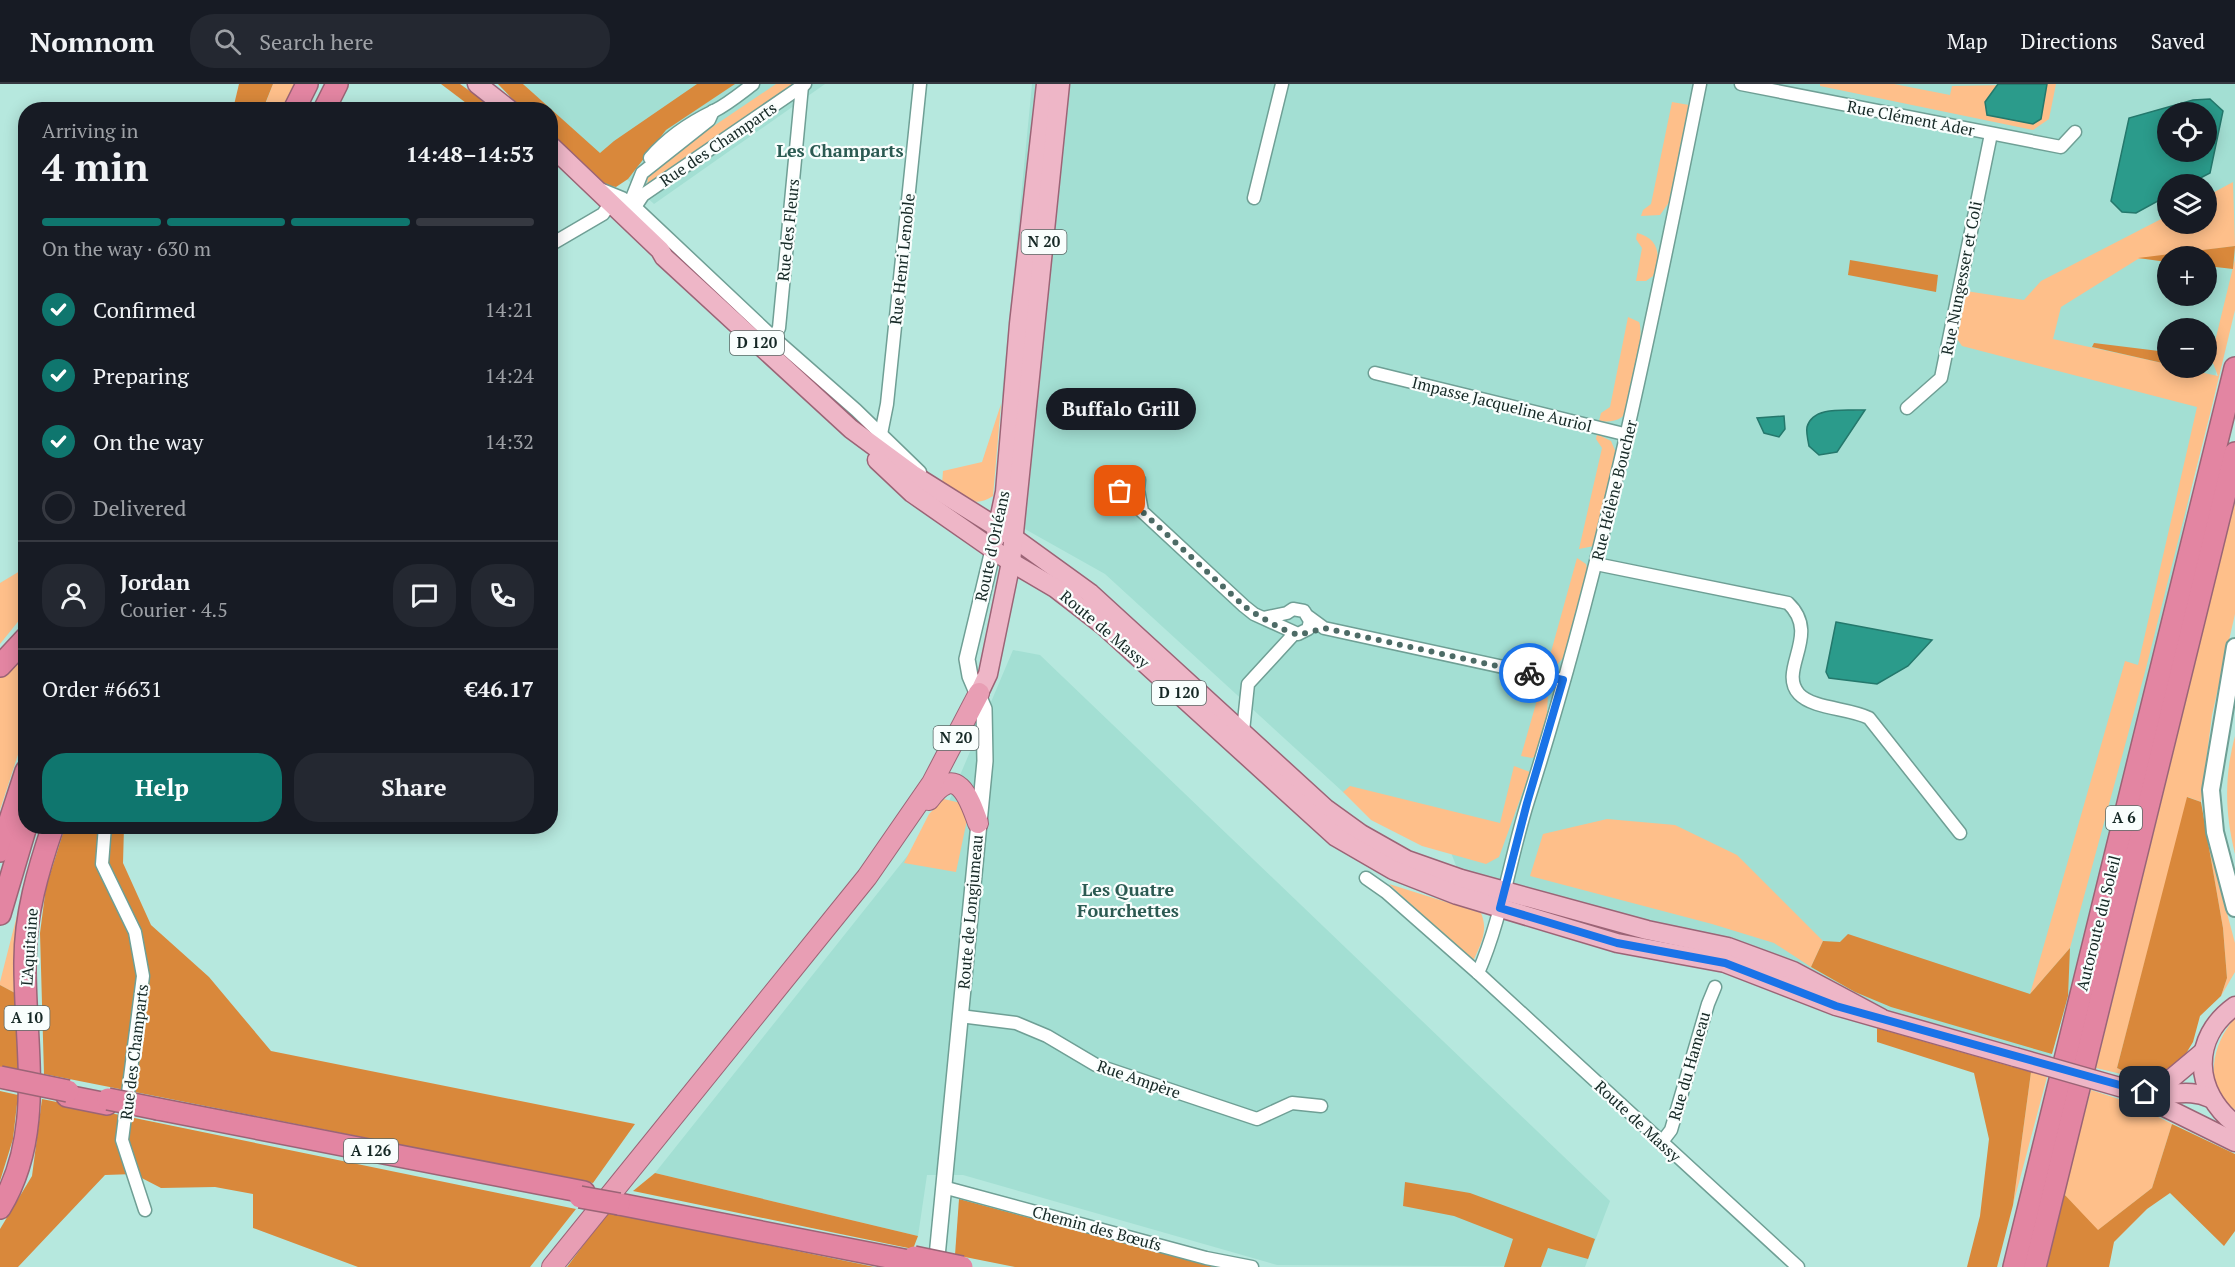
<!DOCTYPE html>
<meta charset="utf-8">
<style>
:root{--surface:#171b24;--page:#242831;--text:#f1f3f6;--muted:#9ea1a6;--line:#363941;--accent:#0f766e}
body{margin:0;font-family:"PT Serif",serif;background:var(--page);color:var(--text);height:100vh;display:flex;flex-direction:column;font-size:22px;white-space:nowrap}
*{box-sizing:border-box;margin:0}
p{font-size:20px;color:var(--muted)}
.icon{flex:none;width:33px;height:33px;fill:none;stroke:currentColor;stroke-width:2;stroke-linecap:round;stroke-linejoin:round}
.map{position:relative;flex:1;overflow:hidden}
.sheet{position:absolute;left:18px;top:18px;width:540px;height:732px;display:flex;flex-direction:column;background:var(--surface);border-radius:24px;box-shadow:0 3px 15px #0003}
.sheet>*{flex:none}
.fabs{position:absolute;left:2157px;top:18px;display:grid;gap:12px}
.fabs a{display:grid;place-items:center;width:60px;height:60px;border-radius:50%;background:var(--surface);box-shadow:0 3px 15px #0003;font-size:30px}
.pin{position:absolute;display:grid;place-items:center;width:51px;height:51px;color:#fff;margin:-26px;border-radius:12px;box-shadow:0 3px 9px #0006}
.courier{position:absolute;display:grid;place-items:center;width:60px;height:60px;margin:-30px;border:4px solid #1a73e8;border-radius:50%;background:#fff;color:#222;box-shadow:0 2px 8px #0007}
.bubble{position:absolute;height:42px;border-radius:21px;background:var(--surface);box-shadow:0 3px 15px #0003;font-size:20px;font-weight:800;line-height:42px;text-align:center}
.headline em{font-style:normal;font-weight:800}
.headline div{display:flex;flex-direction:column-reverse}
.headline{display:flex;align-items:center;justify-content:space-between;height:102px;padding:0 24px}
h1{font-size:39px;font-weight:800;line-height:45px}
.bar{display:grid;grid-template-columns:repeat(4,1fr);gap:9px 6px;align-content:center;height:72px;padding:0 24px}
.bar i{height:8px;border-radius:4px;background:var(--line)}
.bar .current{background:var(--accent)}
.bar p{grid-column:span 4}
.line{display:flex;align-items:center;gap:15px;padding:0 24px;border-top:2px solid var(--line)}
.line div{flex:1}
.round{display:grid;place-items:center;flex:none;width:63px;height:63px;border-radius:24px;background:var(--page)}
ol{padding:0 24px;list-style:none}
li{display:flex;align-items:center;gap:18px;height:66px}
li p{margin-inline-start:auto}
li .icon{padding:6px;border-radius:50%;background:var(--accent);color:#fff;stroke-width:4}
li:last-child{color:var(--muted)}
li i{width:33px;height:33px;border:3px solid var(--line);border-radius:50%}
.action{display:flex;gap:12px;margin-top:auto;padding:12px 24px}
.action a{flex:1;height:69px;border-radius:24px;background:var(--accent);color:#fff;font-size:24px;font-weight:800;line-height:69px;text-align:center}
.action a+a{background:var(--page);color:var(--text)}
header{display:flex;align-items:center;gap:36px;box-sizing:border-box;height:84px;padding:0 30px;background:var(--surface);border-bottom:2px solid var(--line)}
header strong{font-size:28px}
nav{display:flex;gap:33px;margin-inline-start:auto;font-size:21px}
.search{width:420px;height:54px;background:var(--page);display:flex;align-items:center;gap:15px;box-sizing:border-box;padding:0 21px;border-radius:24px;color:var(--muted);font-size:22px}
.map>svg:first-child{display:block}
</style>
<header>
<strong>Nomnom</strong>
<div class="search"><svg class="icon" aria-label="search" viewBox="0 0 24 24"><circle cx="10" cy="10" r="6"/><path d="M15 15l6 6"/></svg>Search here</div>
<nav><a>Map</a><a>Directions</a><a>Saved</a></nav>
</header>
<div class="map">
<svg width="2235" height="1183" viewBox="0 0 2235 1183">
<rect width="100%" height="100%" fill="#b6e8de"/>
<!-- built -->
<g fill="#a3dfd3" fill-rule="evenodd">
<path d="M523,0H825L654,120Z"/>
<path d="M1032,0H2235V200L2154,580L2086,854L2047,985L1881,934L1793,887L1461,795L1441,742L1378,722L1343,708L1105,490L1002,432V310ZM2168,28H2206V68H2168ZM2168,100H2206V140H2168ZM2168,172H2206V212H2168ZM2168,244H2206V284H2168Z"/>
<path d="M1013,566L1040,571L1610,1117L1585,1183L1277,1181L963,1091H927L918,1152L655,1089L947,722Z"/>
</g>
<!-- green -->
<g fill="#febf8a">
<path d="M273,0H295L282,25L263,26Z"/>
<path d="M776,0H796L644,103L648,97L645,93L662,77Z"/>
<path d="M1820,0H1894L1950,11L1952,2L2056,0L2049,35L2033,46L1820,2Z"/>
<path d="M1672,18L1689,21L1670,117L1660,131L1641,132L1643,126L1651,120Z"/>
<path d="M2233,98L2235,162L2138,175L2061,223L2053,255L2167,280L2168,284H2181L2218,292L2211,274L2235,175V226L2211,326L2146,584L2070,864L2030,910L2125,577L2138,581L2197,323L1962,262L1955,252L1966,207L2024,216L2041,197L2167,132L2168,140H2206L2207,112Z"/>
<path d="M1637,149C1659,154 1662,173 1653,192L1646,197H1636L1642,164L1636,155Z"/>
<path d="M1628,233L1639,238C1645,249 1632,324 1622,333C1615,338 1607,338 1599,337L1601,329L1610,323Z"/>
<path d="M1001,320L993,412C973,426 961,411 942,400L943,387L982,378Z"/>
<path d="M1597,350L1611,357L1617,371L1594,462L1579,465L1602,364L1596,355Z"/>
<path d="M2235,417V530L2212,631L2201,718L2188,713L2117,984L2138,994L2096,984Z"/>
<path d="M1577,474L1586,480L1588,488L1564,573L1554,584L1546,586Z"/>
<path d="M25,484V529L0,560V499Z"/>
<path d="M25,563V649L0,726V591Z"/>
<path d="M1541,602L1548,612L1547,627L1549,629L1537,671L1532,674L1521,672Z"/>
<path d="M2235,652V770C2225,729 2224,693 2235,652Z"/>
<path d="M1514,682L1530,688L1499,773L1486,780L1422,762L1371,736L1343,708L1350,702L1500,739Z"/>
<path d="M944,715L965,720L967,736L956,788L904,779L929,730Z"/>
<path d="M1607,735L1675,741L1737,771L1823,857L1811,883L1774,859L1712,840L1530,792L1543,750Z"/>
<path d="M2208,758L2235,859V888L2221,912L2227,894L2223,844Z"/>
<path d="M26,796L16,856L15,909L0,901V898Z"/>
<path d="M1389,800L1481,829C1489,848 1480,861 1473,878Z"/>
<path d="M2235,934V1026C2202,1002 2212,960 2235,934Z"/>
<path d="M2031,988L2047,993L2013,1121Z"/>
<path d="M2091,1006L2131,1019L2172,1040L2152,1104L2097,1147L2063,1109Z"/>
</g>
<!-- forest -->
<g fill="#d9883b">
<path d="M239,0H273L263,25H233Z"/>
<path d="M441,0H460L495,25H474Z"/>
<path d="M498,0H523L600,69L614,57L697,0H735L666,46L628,95L616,103L604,101L551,54L550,26L522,25Z"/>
<path d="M2235,162L2233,185L2207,182L2206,172H2168L2167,178L2138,174Z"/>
<path d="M1850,176L1938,191L1936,208L1848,191Z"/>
<path d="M2094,259L2167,268V280L2092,263Z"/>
<path d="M2187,713L2201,718L2223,844L2227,894L2221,912L2200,932L2193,958L2182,976L2163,987L2138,994L2117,984Z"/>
<path d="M65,743H124L123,779L151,841L209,893L271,967L635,1040L593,1099L44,990L40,849L46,803Z"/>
<path d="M1848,850L2030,910L2070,864L2068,912L2052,970L1891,923L1855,908L1811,883L1823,857L1840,858Z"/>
<path d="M0,901L15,909L18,988L0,984Z"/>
<path d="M1877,944L2031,988L2013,1121L1997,1183H1967L1980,1132L1989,1055L1974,989L1877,958Z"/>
<path d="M0,1007L18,1011L13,1055L0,1097Z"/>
<path d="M42,1015L576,1125L530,1183H358L253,1144V1110L215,1103L161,1104L134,1090L105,1091L18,1183H0V1145L32,1092Z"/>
<path d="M2172,1040L2235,1070V1147L2224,1162L2170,1109L2147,1125L2114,1158L2109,1183H2044L2063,1109L2098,1146L2152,1104Z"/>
<path d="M655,1089L918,1152L913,1165L633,1107Z"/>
<path d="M1405,1098L1470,1109L1595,1155L1588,1175L1548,1164L1541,1183H1504L1513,1155L1454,1132L1403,1122Z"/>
<path d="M959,1115L1214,1183H1015L955,1171Z"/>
<path d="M608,1128L875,1183H567Z"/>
</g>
<!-- water -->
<g fill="#2b9b8b" stroke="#24786c" stroke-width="1.5" fill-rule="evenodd">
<path d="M1998,0H2047L2041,35L2033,40L1987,31L1985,18Z"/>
<path d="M2210,15L2223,27L2210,89L2189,100H2168L2167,112L2136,129L2122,128L2111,117L2129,34L2193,16ZM2168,28H2206V68H2168Z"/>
<path d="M1865,326L1837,368L1819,371L1809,362C1808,357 1806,348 1807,343C1813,321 1848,327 1865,326Z"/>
<path d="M1784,332L1785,345L1779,353L1764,349L1757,334Z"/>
<path d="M1836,538L1932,556L1908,582L1877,600L1829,594L1826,588Z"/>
</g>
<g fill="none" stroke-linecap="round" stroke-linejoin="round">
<defs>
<g id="minor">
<path d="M1741,0L2061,63L2075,48"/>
<path d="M650,74C668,53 691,38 714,27C728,20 741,9 753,0"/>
<path d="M600,105L622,114L635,123L774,254L856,326L920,388"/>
<path d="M1254,114L1282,0"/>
<path d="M635,123L643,111L805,0"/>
<path d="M628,124L642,89L709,36L713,27"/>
<path d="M550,161L603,130L614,114"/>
<path d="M774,254L779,244L802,2"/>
<path d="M1375,289L1628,351"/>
<path d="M1907,324L1941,294L1991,50"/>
<path d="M881,350L887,320L920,0"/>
<path d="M1142,427L1138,406L1139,396L1131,389H1124L1117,397L1120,407L1244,522L1254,530L1298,550L1308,545L1310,537L1304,527L1293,525L1287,529L1263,534"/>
<path d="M1596,480L1788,519C1822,551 1777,586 1799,610C1813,625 1850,624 1869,634L1960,749"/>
<path d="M1309,533L1324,544L1563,596"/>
<path d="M1243,647L1248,600L1294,550"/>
<path d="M105,742L102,780L135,848L143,892L122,1056L145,1126"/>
<path d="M1366,794L1386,808L1478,889L1798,1183"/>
<path d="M1478,889C1502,834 1510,774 1528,717C1603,482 1652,241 1700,0"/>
<path d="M960,932L1016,939L1047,952L1096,981L1257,1035L1292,1019L1321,1022"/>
<path d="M1661,1059L1671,1046L1708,920L1715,903"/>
<path d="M943,1103L1206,1174L1252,1183"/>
</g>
<path id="tertiary" d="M936,1183L985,677L984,625L970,592L967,575L993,466"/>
<path id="secondary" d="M2235,563L2211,706L2215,748L2235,824"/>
<g id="primary">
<path d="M477,0L510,26"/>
<path d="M550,61L660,166L664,173L851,345L912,390L1014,454L1090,509L1325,724L1361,750L1407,776L1461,795L1647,846L1728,863L1793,887L1881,934"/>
<path d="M877,376L912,409L1011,478L1055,504L1104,542L1336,753L1393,786L1457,811L1617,859L1725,879L1836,922L2015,973"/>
<path d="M995,455L1005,408L1019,240L1046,0"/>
<path d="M979,609L988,590L1011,478L1060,0"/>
<path d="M2235,922C2190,954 2194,1008 2235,1040"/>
<path d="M2130,1006L2235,1058"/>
<path d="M2130,1006L2172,994L2203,968"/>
<path d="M2146,1009C2169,1013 2189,1004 2210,1014"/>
</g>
<g id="trunk">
<path d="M929,716C956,678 969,713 978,739"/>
<path d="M552,1183L867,793L932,699L979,609"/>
</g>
<g id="motorway">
<path d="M294,26L307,0"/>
<path d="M324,26L337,0"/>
<path d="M0,582L26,554"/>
<path d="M0,767L26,687"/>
<path d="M0,830L26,742"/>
<path d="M67,1012L107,1020"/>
<path d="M158,1025L584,1108"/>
<path d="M619,1120L914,1178"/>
<path d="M0,1124C46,1049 24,960 25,877C25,831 38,786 53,742"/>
<path d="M2014,1183L2235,284"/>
<path d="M2035,1183L2235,369"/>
</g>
</defs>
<!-- minor casing -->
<use href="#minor" stroke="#6f9f95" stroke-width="15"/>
<!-- tertiary casing -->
<use href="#tertiary" stroke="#6f9f95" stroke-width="18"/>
<!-- secondary casing -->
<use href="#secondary" stroke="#6f9f95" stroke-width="20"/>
<!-- primary casing -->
<use href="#primary" stroke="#9b6476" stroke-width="21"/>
<!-- trunk casing -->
<use href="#trunk" stroke="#9b6476" stroke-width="22"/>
<!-- motorway casing -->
<use href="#motorway" stroke="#9b6476" stroke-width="24"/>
<!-- minor -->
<use href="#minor" stroke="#fff" stroke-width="12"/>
<!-- tertiary -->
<use href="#tertiary" stroke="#fff" stroke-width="15"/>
<!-- secondary -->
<use href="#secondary" stroke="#fff" stroke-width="16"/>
<!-- primary -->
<use href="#primary" stroke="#eeb6c7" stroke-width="18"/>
<!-- trunk -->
<use href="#trunk" stroke="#e89eb4" stroke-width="20"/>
<!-- motorway -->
<use href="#motorway" stroke="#e385a2" stroke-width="21"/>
<defs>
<path id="primary-bridge" d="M2015,973L2130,1006"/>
<g id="motorway-bridge">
<path d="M0,993L68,1007"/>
<path d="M108,1015L158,1025"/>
<path d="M580,1113L619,1120"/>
<path d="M914,1173L962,1183"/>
</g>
</defs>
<!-- primary-bridge casing -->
<use href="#primary-bridge" stroke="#9b6476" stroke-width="21" stroke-linecap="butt"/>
<!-- motorway-bridge casing -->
<use href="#motorway-bridge" stroke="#9b6476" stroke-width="24" stroke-linecap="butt"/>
<!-- primary-bridge -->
<use href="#primary-bridge" stroke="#eeb6c7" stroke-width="18"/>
<!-- motorway-bridge -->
<use href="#motorway-bridge" stroke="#e385a2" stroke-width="21"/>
</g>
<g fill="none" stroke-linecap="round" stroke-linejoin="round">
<!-- done -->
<path stroke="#4d6b66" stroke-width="6" stroke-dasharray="0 10.8" d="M1120,407L1244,522C1251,528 1287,549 1296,550C1303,551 1316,546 1324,544L1529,589"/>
<!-- route -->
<path stroke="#1a73e8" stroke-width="8" d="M1529,589L1563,596L1527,719L1500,824L1617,859L1725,879L1836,922L2145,1008"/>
</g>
<g text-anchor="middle" stroke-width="4.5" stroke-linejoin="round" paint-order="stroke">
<!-- shield labels -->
<g fill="#f9fefd" stroke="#596866" stroke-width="1.5">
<rect x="1021.5" y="146" width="45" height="24" rx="4.5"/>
<rect x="730" y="247" width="54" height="24" rx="4.5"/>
<rect x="1152" y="597" width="54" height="24" rx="4.5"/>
<rect x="933.5" y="642" width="45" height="24" rx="4.5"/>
<rect x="2106" y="722" width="36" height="24" rx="4.5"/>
<rect x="4.5" y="922" width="45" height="24" rx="4.5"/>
<rect x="344" y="1055" width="54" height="24" rx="4.5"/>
</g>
<g font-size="15" font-weight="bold" fill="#152825">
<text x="1044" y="163">N 20</text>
<text x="757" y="264">D 120</text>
<text x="1179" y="614">D 120</text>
<text x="956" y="659">N 20</text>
<text x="2124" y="739">A 6</text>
<text x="27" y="939">A 10</text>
<text x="371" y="1072">A 126</text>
</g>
<!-- street labels -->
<g font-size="16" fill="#152825" stroke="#f9fefd">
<text transform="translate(1911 34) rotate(11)" y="6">Rue Clément Ader</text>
<text transform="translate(718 60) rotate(-34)" y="6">Rue des Champarts</text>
<text transform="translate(788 146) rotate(-84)" y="6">Rue des Fleurs</text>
<text transform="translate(902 175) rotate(-84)" y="6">Rue Henri Lenoble</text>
<text transform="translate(1961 194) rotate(-79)" y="6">Rue Nungesser et Coli</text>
<text transform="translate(1502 320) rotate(14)" y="6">Impasse Jacqueline Auriol</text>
<text transform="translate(1614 406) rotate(-76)" y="6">Rue Hélène Boucher</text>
<text transform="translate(992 462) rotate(-78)" y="6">Route d'Orléans</text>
<text transform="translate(1105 545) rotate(40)" y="6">Route de Massy</text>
<text transform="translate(970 828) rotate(-85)" y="6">Route de Longjumeau</text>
<text transform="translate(2098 839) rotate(-76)" y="6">Autoroute du Soleil</text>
<text transform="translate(29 863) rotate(-86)" y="6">L'Aquitaine</text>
<text transform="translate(134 968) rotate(-83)" y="6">Rue des Champarts</text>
<text transform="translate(1689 982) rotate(-74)" y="6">Rue du Hameau</text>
<text transform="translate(1139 995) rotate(19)" y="6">Rue Ampère</text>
<text transform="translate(1638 1037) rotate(43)" y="6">Route de Massy</text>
<text transform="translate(1097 1144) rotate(15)" y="6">Chemin des Bœufs</text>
</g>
<!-- neighbourhood labels -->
<g font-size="18" font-weight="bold" fill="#2b5a52" stroke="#f9fefd">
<text x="840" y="73">Les Champarts</text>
<text x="1128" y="812">Les Quatre<tspan x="1128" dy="21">Fourchettes</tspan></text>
</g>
</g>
</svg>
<div class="fabs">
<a><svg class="icon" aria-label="locate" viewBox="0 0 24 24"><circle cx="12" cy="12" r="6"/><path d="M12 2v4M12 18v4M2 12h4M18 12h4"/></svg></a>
<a><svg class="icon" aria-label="layers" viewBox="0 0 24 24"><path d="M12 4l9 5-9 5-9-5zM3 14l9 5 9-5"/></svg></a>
<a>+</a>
<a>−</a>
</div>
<div class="pin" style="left:1120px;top:407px;background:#ea580c"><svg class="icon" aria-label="bag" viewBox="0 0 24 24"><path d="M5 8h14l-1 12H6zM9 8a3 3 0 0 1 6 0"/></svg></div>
<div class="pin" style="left:2145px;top:1008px;background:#1f2937"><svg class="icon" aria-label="home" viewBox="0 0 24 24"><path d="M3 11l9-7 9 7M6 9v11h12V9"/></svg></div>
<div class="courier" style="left:1529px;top:589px"><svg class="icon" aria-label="bike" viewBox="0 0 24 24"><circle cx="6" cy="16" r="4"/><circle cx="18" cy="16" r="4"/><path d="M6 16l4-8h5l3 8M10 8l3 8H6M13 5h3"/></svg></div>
<div class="bubble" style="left:1046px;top:304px;width:150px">Buffalo Grill</div>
<section class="sheet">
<div class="headline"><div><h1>4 min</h1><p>Arriving in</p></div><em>14:48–14:53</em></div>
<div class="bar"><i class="current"></i><i class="current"></i><i class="current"></i><i></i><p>On the way · 630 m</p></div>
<ol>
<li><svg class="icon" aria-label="check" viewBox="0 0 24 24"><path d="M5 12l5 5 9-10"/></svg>Confirmed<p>14:21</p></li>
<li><svg class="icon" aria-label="check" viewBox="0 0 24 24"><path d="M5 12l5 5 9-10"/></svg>Preparing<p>14:24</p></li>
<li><svg class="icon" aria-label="check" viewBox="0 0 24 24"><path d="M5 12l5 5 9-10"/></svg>On the way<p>14:32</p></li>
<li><i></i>Delivered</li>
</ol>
<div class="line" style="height:108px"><a class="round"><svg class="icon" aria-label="person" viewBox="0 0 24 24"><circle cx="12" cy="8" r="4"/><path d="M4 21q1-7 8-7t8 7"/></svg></a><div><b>Jordan</b><p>Courier · 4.5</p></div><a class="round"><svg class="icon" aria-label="chat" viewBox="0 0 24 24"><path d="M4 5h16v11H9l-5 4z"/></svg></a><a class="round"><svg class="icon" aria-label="phone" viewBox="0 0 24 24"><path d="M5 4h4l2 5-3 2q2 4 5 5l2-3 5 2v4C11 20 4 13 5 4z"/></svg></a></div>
<div class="line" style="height:78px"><div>Order #6631</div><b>€46.17</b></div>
<div class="action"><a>Help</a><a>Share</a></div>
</section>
</div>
